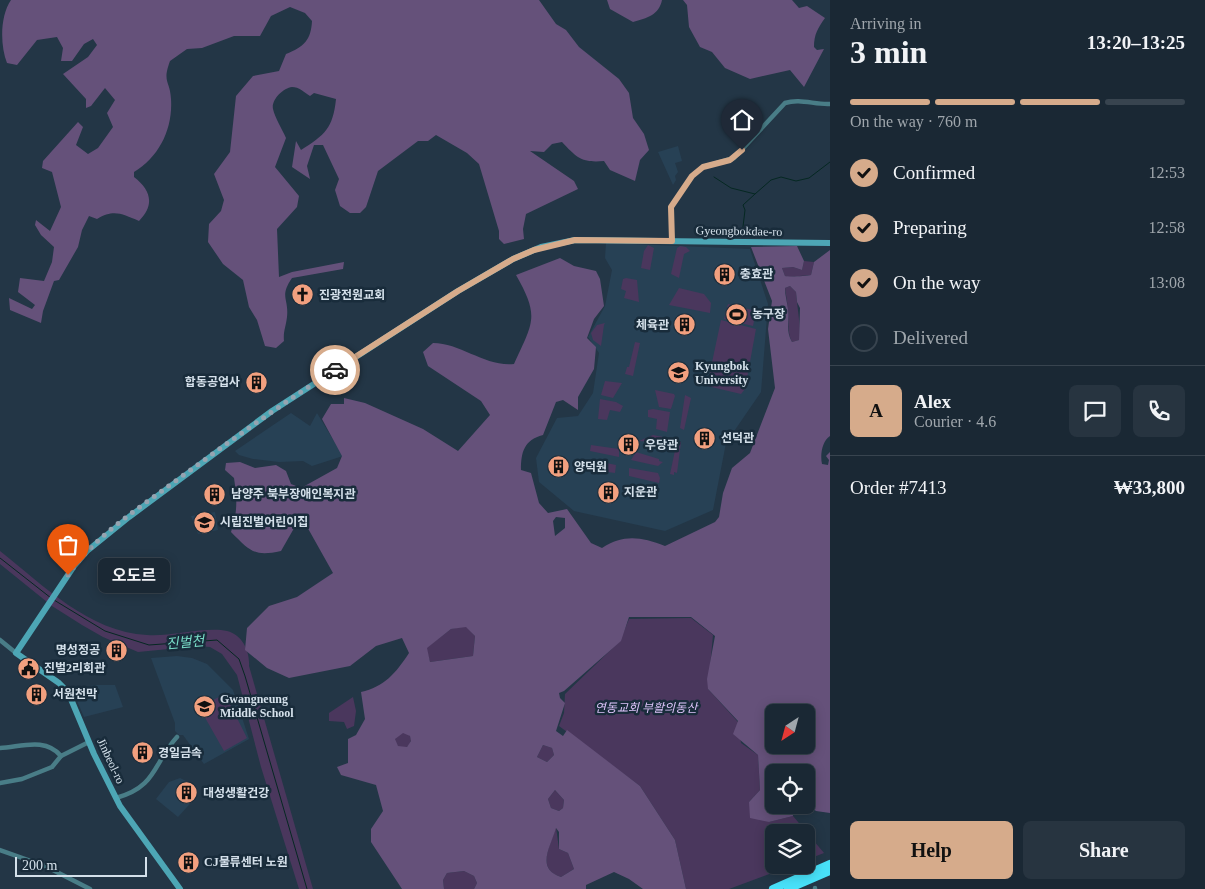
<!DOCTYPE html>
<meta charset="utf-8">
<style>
:root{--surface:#1a2834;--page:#273440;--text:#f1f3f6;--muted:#9fa6ac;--line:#38444f;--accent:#d6ab8b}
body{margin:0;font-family:"Times New Roman","Noto Sans KR",serif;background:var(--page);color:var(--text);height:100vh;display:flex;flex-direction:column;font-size:19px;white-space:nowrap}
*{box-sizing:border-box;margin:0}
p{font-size:16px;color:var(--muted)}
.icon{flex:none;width:28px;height:28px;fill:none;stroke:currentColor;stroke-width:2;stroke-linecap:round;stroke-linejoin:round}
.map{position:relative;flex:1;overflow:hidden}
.sheet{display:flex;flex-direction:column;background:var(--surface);width:375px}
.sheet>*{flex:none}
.needle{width:32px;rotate:216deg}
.controls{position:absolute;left:765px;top:704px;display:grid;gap:10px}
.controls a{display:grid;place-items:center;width:50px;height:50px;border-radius:8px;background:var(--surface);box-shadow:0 2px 12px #0003,0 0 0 1px var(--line);font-size:25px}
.scale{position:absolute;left:15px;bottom:12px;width:132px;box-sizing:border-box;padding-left:5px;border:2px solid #d4e0ea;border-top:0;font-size:14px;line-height:18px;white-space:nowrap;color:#d4e0ea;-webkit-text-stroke:4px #192c3b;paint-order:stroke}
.pin{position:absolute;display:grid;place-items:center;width:42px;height:42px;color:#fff;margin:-51px -21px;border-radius:50% 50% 50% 0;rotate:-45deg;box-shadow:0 0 5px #0007}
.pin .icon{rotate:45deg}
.courier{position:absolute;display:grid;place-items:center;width:50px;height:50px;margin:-25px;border:4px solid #d6ab8b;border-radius:50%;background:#fff;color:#222;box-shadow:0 1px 6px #0007}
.bubble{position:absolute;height:35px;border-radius:8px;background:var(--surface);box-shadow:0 2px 12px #0003,0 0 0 1px var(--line);font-size:16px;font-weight:700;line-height:35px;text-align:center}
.overview em{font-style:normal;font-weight:700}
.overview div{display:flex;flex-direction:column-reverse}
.overview{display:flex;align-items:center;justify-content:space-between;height:85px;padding:0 20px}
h1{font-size:32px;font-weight:700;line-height:38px}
.bar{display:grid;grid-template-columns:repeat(4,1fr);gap:8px 5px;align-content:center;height:60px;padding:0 20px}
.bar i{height:6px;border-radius:4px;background:var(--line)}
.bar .on{background:var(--accent)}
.bar p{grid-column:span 4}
.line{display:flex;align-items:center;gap:12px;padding:0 20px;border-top:1px solid var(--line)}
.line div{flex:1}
.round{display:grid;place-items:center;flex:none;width:52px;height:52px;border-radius:8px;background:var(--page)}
ol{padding:0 20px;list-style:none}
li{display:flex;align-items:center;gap:15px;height:55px}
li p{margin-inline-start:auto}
li .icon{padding:5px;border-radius:50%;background:var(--accent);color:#111;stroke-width:4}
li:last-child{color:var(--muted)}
li i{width:28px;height:28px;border:2px solid var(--line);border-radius:50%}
.action{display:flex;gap:10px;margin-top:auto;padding:10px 20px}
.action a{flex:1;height:58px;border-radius:8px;background:var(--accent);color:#111;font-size:20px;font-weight:700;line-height:58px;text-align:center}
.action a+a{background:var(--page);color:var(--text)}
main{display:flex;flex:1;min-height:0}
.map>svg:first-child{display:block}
</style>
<main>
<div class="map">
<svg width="830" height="889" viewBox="0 0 830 889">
<rect width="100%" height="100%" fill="#233646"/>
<!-- built -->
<g fill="#274155">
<path d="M678,146L682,161L675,163L678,172L675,176L676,180L673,185L658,152Z"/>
<path d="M606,243L750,249L768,304L761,392L726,443L713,510L665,531L574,511L539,482L536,458L557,418L578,416L593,393L599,353L588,337L605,306L612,270L605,258Z"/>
<path d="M291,413L310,426L317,413L343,456L312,466L303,461L279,462L253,459L239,455L235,451Z"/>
<path d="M215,512L218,530L198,534L191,516Z"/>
<path d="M177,656L192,658L207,664L233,690L249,739L204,764L183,735H179L175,731V723L151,658Z"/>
<path d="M96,685H115L123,707L84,717L74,694L86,693L85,687Z"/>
<path d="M180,778L186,781L197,796L178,817L156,799L169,782Z"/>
</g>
<!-- green -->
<g fill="#4a375d">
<path d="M648,245L654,248L650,270L641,268L644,251Z"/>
<path d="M680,246L686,247L690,251L684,254L679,278L671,274L677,248Z"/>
<path d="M804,261L814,262L811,275L789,277L785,276L782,268L793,267L802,270Z"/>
<path d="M626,278L637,280L639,302L624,298L626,291L621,289L623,279Z"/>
<path d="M790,286L796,292C797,308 801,322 799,340L792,342C786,330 790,321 788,309C787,301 786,295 785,288Z"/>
<path d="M679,288L704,294L711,303L710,313L669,305Z"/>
<path d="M728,304L756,311L753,326L724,319Z"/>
<path d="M721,320L756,329L745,389L741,394L707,386Z"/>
<path d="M605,323L604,325L601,346L593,340L591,333L597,325Z"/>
<path d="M635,342L640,343L633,376L625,374L627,367H629Z"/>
<path d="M605,381L622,383L613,398L601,395Z"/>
<path d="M655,390L674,394L675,396L671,409L659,407Z"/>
<path d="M685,395L691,398L684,430L680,428Z"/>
<path d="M600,399L616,402L623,406L620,412L610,410L607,420L598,419Z"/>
<path d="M653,409L670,412L667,432L656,429L657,419L648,417V410Z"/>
<path d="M653,435L668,438L667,449L661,447L662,443L639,441Z"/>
<path d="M677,441L681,442L677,473L674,472V475L670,474Z"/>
<path d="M591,445L619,449V457L590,451Z"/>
<path d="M636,452L659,459V461L663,462L658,466L631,460Z"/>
<path d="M592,460L616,465L615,473L586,469L588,463Z"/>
<path d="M629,468L658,473L660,478L659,483L629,476Z"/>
<path d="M0,551C43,585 89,632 147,635C170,637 207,626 227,631C243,635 250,652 249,666L313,889H299L261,767L237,675L222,654L210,647L199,646L138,652L103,637L82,625L52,606L0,564Z"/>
<path d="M691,618L713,635L708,689L738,722L741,743L758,755L760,790L749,802L769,822L793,816L824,853L806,860V832H774V865H793L729,889H686L675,840L640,786L559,726L564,713L565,694L620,641L629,619Z"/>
<path d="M466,626L475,636L473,656L430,662L426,648L451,629Z"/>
<path d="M225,694L247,738L224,751L199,707Z"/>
<path d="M353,697L356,711L354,726L347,729L344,722L329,721V713Z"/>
<circle cx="403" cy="740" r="8"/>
<path d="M543,745L552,748L554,755L547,762L537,757Z"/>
<path d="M555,790L564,800L563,808L559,811L551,808L548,799Z"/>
<path d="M556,827L559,849L568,853L574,869L561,877C535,869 551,845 556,827Z"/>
<path d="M464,871L474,876L477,883L474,889H444L443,880L447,873Z"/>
</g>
<!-- forest -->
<g fill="#65517a" fill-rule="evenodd">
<path d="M11,0H539L556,24L566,30L579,47L619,79L629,93L633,118L644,134L649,150L640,160L635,181L610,170L604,161C582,163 577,158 562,142L552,144L544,152L530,151L574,181L578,189L526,214L523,229L524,239L504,244L499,239V231L479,164L467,153L436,135L428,141H418L378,171L366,207L360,213H350L340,206L335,190L339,179L323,145H314L307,166L310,179L292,167L296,141L301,150C325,135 333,128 336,99L314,93L310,96C304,92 299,87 292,87C283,88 271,100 273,109C275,118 282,129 286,138L275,167L299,196L297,207L277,229L279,277L292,272L344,262L343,269L292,278C279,297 289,298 287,317C286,326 283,332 284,341L276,348L265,346L257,320L249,307L243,280L223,264L208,242L209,224L221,211L224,200L214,174L230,152L236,96L253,76L279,71L286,54C304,47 311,40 312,21L305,13L290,7L271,16L260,36H234L202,48L187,49L170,61C162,83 170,80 171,99C173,129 159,157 134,172V177C151,190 155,205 139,221C122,214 114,209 97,219L89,216L82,230L78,247L59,280L54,281L43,311L41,323L10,310L9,298L32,309L35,305L18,292L20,278L44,281L52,262L54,247L41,235L35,225L36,220L50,231L61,207L52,172L42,168L43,161L78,122L83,127L76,145L88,154L98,148L113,127L107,113L115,100L105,88L91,106L86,108V99L63,74L88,57L97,45L93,39L84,44L72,61H61L63,48L57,37L37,40L17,65L7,63C0,45 0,16 11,0Z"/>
<path d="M607,0H662C659,15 647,18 633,22L610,9Z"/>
<path d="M683,0H792L799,8L807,6L825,18C818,28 814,34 814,47L817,50L824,49L804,87L790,70L750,79L725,68L712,52L700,47L689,27L687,5Z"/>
<path d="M797,246L804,261L802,270L793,267L782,268L785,276C789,277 807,276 811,275L814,262L830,250V436C822,441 820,455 822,464L828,465L829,460L826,456L830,452V813L816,811L806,803V772H798L791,767L788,772H774V805H797L792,809L793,816L769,822L750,818L749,802L760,790L758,755L733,734L738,721L708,689L707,679L715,636L691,617H629L621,641L564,691L559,693L560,698L565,703L556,731L563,736L567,730L640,786L675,840L686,889H643L629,879L614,872L586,885V889H474L477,883L474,876L464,871L447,873L443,880L444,889H402L371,842V829L383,811L376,785L341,775L337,767L348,763V739L356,735L365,719L361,692C384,687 396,673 409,653L402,638L376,646L350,666L289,678L267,668L245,650L247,628L269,606L297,597L333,573L301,516L281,551C254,557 250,551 231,532C238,512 237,498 234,478L225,470L226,463L240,462L255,468L276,465L286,471L291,484L301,488L337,468L342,456L322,419L331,404H344V398L365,403L423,429L458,451L490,415L481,401L428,366L423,352L433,343C461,343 485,367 514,364C533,322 540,317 516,275L560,258L574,266L596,271L600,279L604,306L594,319L587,338L596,347L594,369L578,397V410L563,400L556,402L543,435C524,440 521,452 521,470L531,473L539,503L548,513L567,509L591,543L602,548C624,534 641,537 665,546L715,522L719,517L723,493L732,468L750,453L775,388L768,329L772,301L751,247ZM790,286L796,292L797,302L800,308L799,340L792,342C785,330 790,321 788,309C787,302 785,295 785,288ZM556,517L565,518V528L555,536L553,521ZM466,627L475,636L473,656L430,662L427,648L451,629ZM774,712H806V745H774ZM403,733L410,736L411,741L407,747L398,746L395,739ZM543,745L552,748L554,755L547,762L537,757ZM555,790L564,800L563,808L559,811L551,808L548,799ZM556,828L559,832V849L568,853L574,869L561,877C535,869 551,846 556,828Z"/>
</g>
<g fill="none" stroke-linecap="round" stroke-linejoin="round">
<!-- stream -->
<g stroke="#052822" stroke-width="1">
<path d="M714,177L731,188L755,194L771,180L781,177L796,181L809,178L830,162"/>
<path d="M742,235L745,210L743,205L755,194"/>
<path d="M0,558L51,598"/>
<path d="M54,600L105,631L149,645L217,640L239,659L245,676L307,889"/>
</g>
<!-- street -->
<g stroke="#497d87" stroke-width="4.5">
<path d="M672,241L671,207L692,176L703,167L734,158L785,103C800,98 815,105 830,104"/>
<path d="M0,640L16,653"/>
<path d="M0,748C21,747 45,737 61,756"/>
<path d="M0,783L22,779L52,767L61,756L89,742"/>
<path d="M116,798C157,787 153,763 177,737"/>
<path d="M0,850L45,866L90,889"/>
<path d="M806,866L808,869"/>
<path d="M815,888V889"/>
</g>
<!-- secondary -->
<path stroke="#4da6b5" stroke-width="6" d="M180,889L120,806L94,754L68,692L59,683L16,653L74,566L87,551L129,517L272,411L458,291L513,259L541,247L575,240L830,243"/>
<!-- highway -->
<g stroke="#48e1f9" stroke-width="8">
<path d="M773,889L830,864"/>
<path d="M788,889L830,871"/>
</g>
</g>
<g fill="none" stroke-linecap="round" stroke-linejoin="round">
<!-- done -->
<path stroke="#96a4b1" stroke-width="5" stroke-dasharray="0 9" d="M68,575C93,538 135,511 170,485C225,445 278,406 335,370"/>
<!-- route -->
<path stroke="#d6ab8b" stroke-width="6" d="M335,370L458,291L513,259L534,250L575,240L672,241L671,207L692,176L703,167L730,160L742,150"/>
</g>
<!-- icons -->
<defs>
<symbol id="building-disc" viewBox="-11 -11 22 22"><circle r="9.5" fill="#f2a07f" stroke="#192c3b"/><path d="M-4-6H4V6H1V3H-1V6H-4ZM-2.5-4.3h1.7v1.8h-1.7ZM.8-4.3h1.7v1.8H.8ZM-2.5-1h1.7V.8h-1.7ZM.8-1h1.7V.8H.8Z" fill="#111"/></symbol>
<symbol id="church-disc" viewBox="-11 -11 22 22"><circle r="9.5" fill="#f2a07f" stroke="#192c3b"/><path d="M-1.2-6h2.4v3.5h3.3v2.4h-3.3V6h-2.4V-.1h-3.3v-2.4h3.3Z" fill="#111"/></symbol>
<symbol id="stadium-disc" viewBox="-11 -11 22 22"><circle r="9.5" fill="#f2a07f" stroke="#192c3b"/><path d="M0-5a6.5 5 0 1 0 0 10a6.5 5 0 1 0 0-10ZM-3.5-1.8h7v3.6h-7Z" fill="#111"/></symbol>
<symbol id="university-disc" viewBox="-11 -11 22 22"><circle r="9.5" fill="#f2a07f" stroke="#192c3b"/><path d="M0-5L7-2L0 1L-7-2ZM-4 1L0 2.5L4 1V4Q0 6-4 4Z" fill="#111"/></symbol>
<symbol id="school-disc" viewBox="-11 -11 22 22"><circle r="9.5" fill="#f2a07f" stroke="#192c3b"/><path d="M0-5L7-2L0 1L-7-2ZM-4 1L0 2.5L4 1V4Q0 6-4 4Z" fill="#111"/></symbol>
<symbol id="civic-disc" viewBox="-11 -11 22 22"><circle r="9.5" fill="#f2a07f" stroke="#192c3b"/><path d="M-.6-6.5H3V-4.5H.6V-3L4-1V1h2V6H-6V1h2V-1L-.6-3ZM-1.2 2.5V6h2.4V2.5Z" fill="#111"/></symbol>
</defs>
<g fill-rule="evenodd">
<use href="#building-disc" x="712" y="262" width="25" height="25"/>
<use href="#church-disc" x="290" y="282" width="25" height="25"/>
<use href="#stadium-disc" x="724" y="302" width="25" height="25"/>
<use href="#building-disc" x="672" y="312" width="25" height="25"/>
<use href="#university-disc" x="666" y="360" width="25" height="25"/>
<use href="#building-disc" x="244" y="370" width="25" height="25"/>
<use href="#building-disc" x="692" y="426" width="25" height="25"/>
<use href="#building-disc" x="616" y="432" width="25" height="25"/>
<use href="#building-disc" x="546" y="454" width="25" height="25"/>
<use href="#building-disc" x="596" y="480" width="25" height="25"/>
<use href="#building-disc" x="202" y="482" width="25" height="25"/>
<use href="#school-disc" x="192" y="510" width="25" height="25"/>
<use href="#building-disc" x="104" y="638" width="25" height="25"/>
<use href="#civic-disc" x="16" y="656" width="25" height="25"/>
<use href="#building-disc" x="24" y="682" width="25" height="25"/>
<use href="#school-disc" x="192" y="694" width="25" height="25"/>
<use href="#building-disc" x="130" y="740" width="25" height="25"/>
<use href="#building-disc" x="174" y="780" width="25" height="25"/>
<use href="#building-disc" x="176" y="850" width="25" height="25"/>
</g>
<g text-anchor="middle" stroke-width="5" stroke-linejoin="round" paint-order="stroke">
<!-- street labels -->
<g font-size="12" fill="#d4e0ea" stroke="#192c3b">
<text transform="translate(739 231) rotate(1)" y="4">Gyeongbokdae-ro</text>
<text transform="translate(111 761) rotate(65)" y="4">Jinbeol-ro</text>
</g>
<!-- poi labels -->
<g font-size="12" font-weight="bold" fill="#d4e0ea" stroke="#192c3b" text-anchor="start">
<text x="740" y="278">충효관</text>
<text x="319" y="299">진광전원교회</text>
<text x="752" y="318">농구장</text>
<text x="669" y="329" text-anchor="end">체육관</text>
<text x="695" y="370">Kyungbok<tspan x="695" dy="14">University</tspan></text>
<text x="240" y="386" text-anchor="end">합동공업사</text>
<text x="721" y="442">선덕관</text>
<text x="645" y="449">우당관</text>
<text x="574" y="471">양덕원</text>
<text x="624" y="496">지운관</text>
<text x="231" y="498">남양주 북부장애인복지관</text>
<text x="220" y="526">시립진벌어린이집</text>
<text x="100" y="654" text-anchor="end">명성정공</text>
<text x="44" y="672">진벌2리회관</text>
<text x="53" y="698">서원천막</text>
<text x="220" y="703">Gwangneung<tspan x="220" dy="14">Middle School</tspan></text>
<text x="158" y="757">경일금속</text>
<text x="203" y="797">대성생활건강</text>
<text x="204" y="866">CJ물류센터 노원</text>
</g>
<!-- park labels -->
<g font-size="12" font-style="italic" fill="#ddc3f9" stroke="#192c3b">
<text x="646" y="712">연동교회 부활의동산</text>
</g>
<!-- water labels -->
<g font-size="14" font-style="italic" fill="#78dbc6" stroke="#192c3b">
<text transform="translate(185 642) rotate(-5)" y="5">진벌천</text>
</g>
</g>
</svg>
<div class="controls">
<a><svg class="needle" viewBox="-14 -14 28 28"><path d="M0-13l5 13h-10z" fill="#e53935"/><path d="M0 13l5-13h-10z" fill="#9fa6ac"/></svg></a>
<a><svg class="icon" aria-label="locate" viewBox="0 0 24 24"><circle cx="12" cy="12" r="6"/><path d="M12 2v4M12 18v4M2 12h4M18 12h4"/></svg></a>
<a><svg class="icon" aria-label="layers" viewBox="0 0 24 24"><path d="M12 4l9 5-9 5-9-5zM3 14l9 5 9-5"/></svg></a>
</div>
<div class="scale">200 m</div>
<div class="pin" style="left:68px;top:575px;background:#ea580c"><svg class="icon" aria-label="bag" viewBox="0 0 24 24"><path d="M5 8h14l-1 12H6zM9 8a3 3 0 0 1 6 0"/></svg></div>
<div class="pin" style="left:742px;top:150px;background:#1f2937"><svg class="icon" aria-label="home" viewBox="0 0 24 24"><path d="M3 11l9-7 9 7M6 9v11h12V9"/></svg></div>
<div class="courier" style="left:335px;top:370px"><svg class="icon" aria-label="car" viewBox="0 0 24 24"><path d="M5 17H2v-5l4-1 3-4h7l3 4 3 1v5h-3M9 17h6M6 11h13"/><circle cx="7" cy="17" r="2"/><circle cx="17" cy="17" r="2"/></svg></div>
<div class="bubble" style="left:98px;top:558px;width:72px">오도르</div>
</div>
<section class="sheet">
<div class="overview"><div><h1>3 min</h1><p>Arriving in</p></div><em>13:20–13:25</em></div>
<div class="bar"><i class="on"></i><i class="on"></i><i class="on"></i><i></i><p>On the way · 760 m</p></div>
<ol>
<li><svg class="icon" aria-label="check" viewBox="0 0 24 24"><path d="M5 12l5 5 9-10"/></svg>Confirmed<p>12:53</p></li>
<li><svg class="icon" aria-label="check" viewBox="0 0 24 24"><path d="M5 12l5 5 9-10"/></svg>Preparing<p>12:58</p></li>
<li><svg class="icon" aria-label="check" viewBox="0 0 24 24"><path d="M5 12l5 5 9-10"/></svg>On the way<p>13:08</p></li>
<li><i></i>Delivered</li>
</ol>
<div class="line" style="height:90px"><b class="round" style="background:var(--accent);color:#111">A</b><div><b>Alex</b><p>Courier · 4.6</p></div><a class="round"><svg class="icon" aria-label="chat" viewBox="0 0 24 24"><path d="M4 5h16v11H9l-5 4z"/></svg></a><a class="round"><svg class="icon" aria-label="phone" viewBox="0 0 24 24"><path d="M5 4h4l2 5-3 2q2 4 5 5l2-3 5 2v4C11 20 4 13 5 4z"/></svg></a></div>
<div class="line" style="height:65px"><div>Order #7413</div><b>₩33,800</b></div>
<div class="action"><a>Help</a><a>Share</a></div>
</section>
</main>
